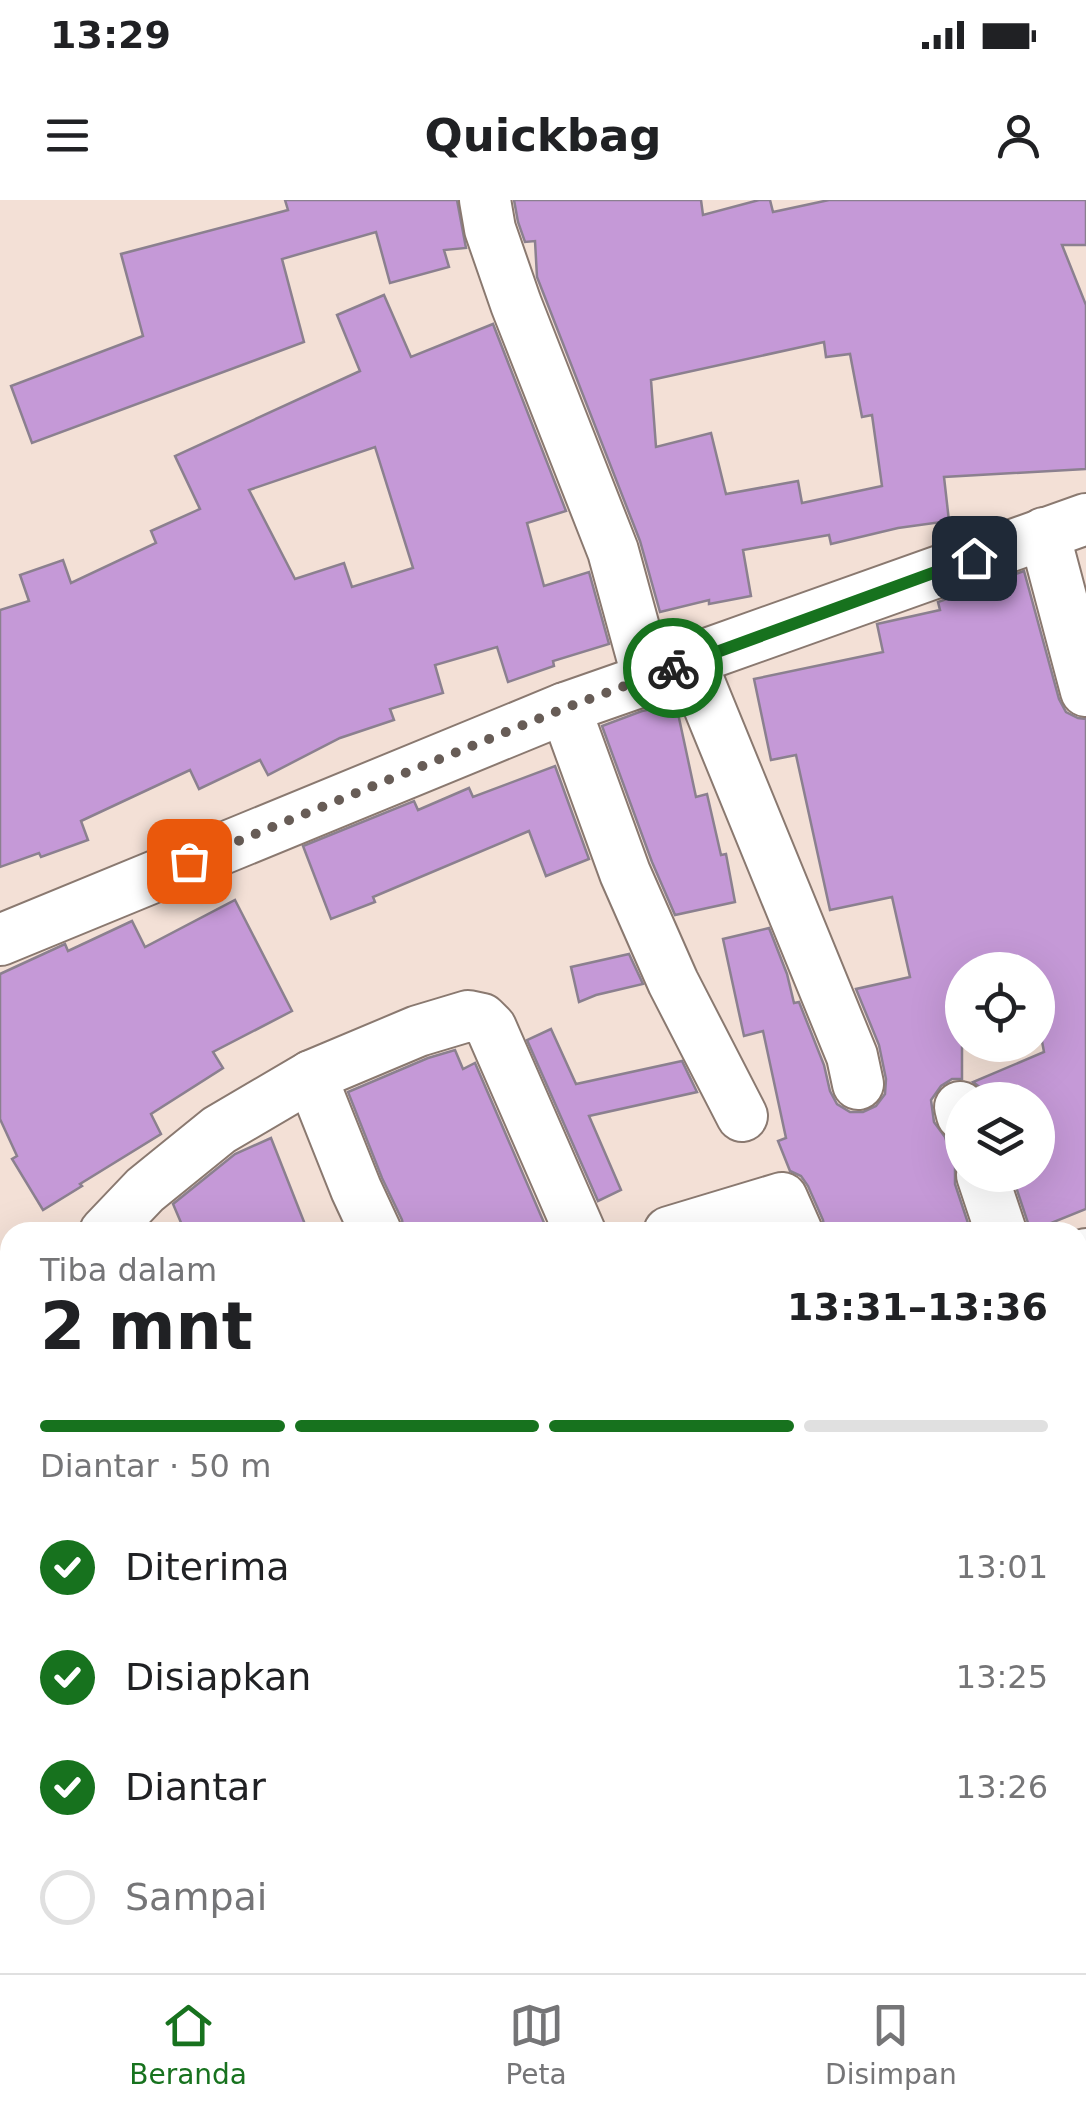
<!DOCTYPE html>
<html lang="id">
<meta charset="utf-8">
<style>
:root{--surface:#fff;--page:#f2f2f2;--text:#202124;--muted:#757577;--line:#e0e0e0;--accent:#17721e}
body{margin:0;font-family:"DejaVu Sans",sans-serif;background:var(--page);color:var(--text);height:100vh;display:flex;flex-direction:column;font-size:38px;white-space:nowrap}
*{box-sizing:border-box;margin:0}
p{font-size:32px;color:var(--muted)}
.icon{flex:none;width:55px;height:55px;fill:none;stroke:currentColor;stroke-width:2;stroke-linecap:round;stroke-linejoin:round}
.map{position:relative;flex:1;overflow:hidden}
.side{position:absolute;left:0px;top:1022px;width:1088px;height:752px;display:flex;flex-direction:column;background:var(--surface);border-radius:30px 30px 0 0;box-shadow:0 10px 40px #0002}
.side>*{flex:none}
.fabs{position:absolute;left:945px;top:752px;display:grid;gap:20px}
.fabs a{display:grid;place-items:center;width:110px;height:110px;border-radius:50%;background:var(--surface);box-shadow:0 10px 40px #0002;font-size:50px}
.pin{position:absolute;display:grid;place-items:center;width:85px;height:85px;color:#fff;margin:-42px;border-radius:20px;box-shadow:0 5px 15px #0006}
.courier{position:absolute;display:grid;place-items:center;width:100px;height:100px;margin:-50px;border:8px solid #17721e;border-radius:50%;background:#fff;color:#222;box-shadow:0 2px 12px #0007}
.headline em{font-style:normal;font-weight:700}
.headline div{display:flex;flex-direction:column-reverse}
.headline{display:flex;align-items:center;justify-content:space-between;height:170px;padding:0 40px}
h1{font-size:65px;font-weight:700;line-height:75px}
.bar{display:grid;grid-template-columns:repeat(4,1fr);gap:15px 10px;align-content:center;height:120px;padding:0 40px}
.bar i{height:12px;border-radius:8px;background:var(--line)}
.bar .current{background:var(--accent)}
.bar p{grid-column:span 4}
ol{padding:0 40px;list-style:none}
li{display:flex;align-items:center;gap:30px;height:110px}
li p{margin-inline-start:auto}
li .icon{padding:10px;border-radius:50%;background:var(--accent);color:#fff;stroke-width:4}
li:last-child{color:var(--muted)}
li i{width:55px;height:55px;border:5px solid var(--line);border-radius:50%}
.status{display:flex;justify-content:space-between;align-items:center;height:70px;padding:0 50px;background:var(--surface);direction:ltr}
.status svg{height:28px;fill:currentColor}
header{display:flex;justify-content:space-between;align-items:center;height:130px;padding:0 40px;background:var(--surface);font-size:45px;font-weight:700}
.tabs{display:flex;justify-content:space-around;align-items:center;height:140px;border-top:2px solid var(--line);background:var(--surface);font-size:28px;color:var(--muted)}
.tabs a{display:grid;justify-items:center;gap:5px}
.tabs .current{color:var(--accent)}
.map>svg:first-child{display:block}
</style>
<div class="status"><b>13:29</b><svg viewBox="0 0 49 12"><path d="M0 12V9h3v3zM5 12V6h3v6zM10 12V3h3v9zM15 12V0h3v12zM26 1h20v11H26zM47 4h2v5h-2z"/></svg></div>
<header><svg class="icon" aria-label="menu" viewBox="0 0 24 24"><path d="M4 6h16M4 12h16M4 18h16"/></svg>Quickbag<svg class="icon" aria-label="person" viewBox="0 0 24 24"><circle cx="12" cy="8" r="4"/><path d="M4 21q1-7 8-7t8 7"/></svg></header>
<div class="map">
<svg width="1086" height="1773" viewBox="0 0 1086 1773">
<rect width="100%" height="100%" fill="#f3e0d6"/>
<!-- building -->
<g fill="#c599d7" stroke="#8b808f" stroke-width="2.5" fill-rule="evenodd">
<path d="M285,0H457L466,48L444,50L449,67L390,83L376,32L282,59L304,142L32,243L11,186L143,136L121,54L288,10Z"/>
<path d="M514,0H701L703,15L759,0H770L773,12L829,0H1086V45H1062L1086,105V269L944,277L949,321L898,328L831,344L829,335L743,350L751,396L709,404V400L660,412L640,341L537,77L535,41L525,42L518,22ZM824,142L826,157L850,154L862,217L872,215L882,286L802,303L798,281L726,294L711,233L656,247L651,180Z"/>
<path d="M384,95L411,157L493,124L566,311L527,323L544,386L589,372L609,444L553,461L554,466L508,482L497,447L435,465L443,493L390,509L394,520L340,538L268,575L260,560L199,589L190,570L81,621L88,640L41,657L39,653L0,667V410L29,401L20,375L63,360L71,383L156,343L151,331L200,309L175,256L360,171L337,115ZM375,247L413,368L352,387L344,363L295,379L249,290Z"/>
<path d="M1024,371L1059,499L1066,512L1078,518L1086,519V1009L1029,1032L1028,1023L1012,975H1038V900H988L981,888L973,882L1044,852L1038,820V770H962V879H952L941,886L931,900L934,922L945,937L955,966V984L971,1032H825L823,1020L808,986L801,976L790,971L778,941L786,938L763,831L744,836L723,739L769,728L787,774L794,803L799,802L824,865L830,891L837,904L850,912H863L876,906L885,894L886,879L879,845L856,789L910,777L892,697L830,710L796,555L771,560L754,479L883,452L877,424L940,410L938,402Z"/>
<path d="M676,504L696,597L707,594L721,655L726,654L735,702L675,715L652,662L602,526L642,511Z"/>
<path d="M555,566L589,659L546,676L529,631L373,697L375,702L331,719L303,646L414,601L418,610L469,588L473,597Z"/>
<path d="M235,700L292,811L213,852L223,868L151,914L161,934L80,984L82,986L43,1010L12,959L17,956L0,919V774L65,744L68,751L132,721L145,747Z"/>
<path d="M629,754L643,784L596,795L579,802L571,767Z"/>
<path d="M551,829L576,884L682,861L697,892L589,916L621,990L598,1001L527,840Z"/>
<path d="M455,850L463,869L475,863L545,1025L528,1032H404L402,1020L382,978L348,892L428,858Z"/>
<path d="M271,938L308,1032H185L173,1004L235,954Z"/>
</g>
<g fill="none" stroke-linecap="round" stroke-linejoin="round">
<defs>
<g id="minor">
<path d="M485,0L490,29L516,104L613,351L648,479"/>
<path d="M1044,333L1086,491"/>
<path d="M690,460L852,856L858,884"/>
<path d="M565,508L625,673L673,782L742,916"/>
<path d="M0,740L565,508L648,479L690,460L1086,319"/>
<path d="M311,876L356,989L376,1032"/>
<path d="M960,907L962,915"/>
<path d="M982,975L1001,1032"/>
<path d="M105,1032L145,990L219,930L311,876L418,831L468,816L482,819L491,828L580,1032"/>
<path d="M669,1032L782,998L797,1032"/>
<path d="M1078,1057L1086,1054"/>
<path d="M0,1144L10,1133"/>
<path d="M0,1228L10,1247"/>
<path d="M0,1292L10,1288"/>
<path d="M1078,1293L1086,1290"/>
<path d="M0,1386L10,1410"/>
<path d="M0,1491L10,1486"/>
<path d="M1078,1521L1086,1517"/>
<path d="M0,1729L10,1725"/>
</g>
</defs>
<!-- minor casing -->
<use href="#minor" stroke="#8a7970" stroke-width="54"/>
<!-- minor -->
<use href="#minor" stroke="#fff" stroke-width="50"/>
</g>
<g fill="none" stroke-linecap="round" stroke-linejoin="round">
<!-- done -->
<path stroke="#675c56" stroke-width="10" stroke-dasharray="0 18" d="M189,661L565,508L673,468"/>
<!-- route -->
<path stroke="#17721e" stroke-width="12" d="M673,468L974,358"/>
</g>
</svg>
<div class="fabs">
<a><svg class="icon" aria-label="locate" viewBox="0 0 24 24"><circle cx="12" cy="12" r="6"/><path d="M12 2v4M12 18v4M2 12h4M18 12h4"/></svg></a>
<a><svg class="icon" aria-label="layers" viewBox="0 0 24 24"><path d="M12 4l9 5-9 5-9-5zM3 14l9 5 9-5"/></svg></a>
</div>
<div class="pin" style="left:189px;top:661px;background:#ea580c"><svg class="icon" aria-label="bag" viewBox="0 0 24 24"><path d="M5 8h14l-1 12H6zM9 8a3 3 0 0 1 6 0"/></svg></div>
<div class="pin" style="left:974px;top:358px;background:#1f2937"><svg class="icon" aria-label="home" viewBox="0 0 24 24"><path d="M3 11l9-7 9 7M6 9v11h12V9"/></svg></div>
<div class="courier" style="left:673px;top:468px"><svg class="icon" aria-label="bike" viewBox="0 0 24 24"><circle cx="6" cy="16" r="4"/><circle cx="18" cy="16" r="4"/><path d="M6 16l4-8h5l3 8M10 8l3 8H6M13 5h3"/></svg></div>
<section class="side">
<div class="headline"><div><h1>2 mnt</h1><p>Tiba dalam</p></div><em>13:31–13:36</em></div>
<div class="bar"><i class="current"></i><i class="current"></i><i class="current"></i><i></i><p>Diantar · 50 m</p></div>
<ol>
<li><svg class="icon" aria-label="check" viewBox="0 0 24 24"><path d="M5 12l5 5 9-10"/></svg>Diterima<p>13:01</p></li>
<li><svg class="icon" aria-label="check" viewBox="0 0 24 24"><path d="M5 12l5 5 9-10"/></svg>Disiapkan<p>13:25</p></li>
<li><svg class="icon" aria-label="check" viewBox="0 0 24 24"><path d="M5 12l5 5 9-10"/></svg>Diantar<p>13:26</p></li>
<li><i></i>Sampai</li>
</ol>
</section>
</div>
<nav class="tabs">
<a class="current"><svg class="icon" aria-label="home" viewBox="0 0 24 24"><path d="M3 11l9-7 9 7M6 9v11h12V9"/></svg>Beranda</a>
<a><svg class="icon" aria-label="map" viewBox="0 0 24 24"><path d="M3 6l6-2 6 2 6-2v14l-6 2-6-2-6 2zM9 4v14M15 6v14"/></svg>Peta</a>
<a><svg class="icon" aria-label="saved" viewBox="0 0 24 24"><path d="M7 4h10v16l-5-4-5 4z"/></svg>Disimpan</a>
</nav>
